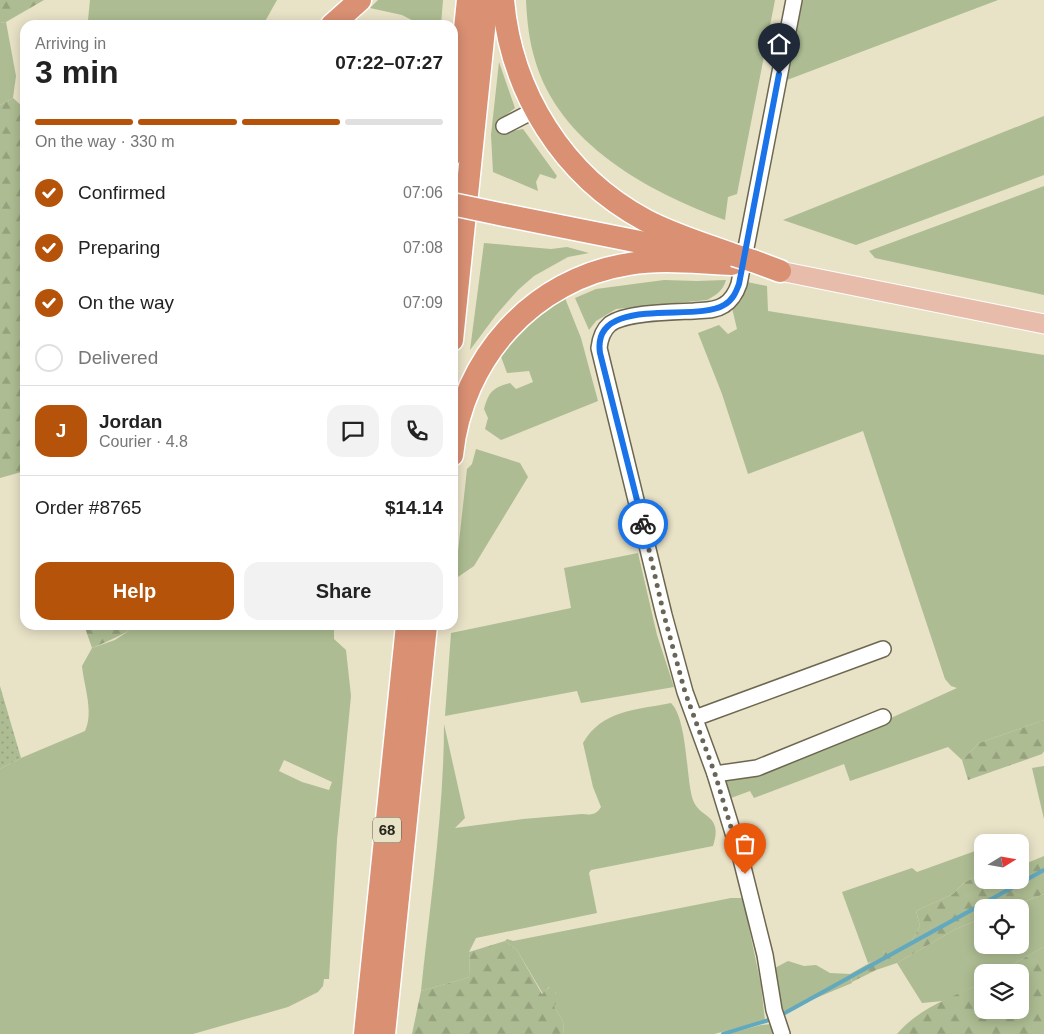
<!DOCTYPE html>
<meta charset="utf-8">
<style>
:root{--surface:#fff;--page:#f2f2f2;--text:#222;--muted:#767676;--line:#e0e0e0;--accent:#b45309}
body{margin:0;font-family:Arial,sans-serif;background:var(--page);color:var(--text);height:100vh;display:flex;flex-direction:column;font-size:19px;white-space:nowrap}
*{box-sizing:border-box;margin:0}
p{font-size:16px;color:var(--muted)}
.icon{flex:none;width:28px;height:28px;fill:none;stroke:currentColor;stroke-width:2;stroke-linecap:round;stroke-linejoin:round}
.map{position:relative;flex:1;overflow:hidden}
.details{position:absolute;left:20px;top:20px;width:438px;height:610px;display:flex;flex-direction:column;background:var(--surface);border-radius:15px;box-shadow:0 2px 12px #0003}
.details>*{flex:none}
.needle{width:32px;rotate:79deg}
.controls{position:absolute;left:974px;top:834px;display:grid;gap:10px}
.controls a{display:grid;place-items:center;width:55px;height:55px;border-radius:10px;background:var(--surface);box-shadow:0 2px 12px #0003;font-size:25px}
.pin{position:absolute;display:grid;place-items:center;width:42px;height:42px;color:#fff;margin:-51px -21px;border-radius:50% 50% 50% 0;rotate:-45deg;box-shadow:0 0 5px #0007}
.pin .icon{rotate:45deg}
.courier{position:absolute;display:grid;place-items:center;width:50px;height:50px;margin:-25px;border:4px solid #1a73e8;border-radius:50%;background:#fff;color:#222;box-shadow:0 1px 6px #0007}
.overview em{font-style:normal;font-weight:700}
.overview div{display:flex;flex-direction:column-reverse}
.overview{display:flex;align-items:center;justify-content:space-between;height:85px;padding:0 15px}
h1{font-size:32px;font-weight:700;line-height:38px}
.bar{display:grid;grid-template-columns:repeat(4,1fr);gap:8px 5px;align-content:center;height:60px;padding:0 15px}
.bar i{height:6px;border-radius:4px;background:var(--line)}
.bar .current{background:var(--accent)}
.bar p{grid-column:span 4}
.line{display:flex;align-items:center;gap:12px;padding:0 15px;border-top:1px solid var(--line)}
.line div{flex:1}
.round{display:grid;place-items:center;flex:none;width:52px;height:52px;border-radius:15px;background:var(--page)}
ol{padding:0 15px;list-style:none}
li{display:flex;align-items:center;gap:15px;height:55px}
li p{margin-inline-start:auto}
li .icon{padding:5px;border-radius:50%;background:var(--accent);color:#fff;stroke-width:4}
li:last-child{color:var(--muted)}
li i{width:28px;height:28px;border:2px solid var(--line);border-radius:50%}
.action{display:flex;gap:10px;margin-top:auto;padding:10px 15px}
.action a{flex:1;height:58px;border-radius:15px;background:var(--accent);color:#fff;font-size:20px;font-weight:700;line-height:58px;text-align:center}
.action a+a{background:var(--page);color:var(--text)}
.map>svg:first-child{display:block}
</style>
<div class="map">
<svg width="1044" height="1034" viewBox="0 0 1044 1034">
<defs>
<pattern id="forest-firs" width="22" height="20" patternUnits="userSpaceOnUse" patternTransform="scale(1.25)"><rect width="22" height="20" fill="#adbc92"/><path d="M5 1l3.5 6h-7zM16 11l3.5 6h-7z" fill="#95a17d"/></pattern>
<pattern id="garden-dots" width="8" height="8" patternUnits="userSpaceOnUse" patternTransform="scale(1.25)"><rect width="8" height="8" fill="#adbc92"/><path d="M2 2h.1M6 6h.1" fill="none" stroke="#95a17d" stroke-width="1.8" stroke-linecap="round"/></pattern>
</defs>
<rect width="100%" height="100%" fill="#e8e2c7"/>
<!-- grass -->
<g fill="#adbc92" fill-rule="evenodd">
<path d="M90,0H277L263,25H89L88,20Z"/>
<path d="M378,0H443L441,25H421L402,15L370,8Z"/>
<path d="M526,0H775L737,194L728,197L725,220C649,192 559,144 535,60C529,40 527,21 526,0Z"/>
<path d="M803,0H998L787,80Z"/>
<path d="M6,22L16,76L13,98L0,105V23Z"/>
<path d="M499,62L515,108L501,119L506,132L523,129L557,176L555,179L540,174L536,182L538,191L493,172L491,135Z"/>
<path d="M1044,116V175L856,245L783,220Z"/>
<path d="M1044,186V295L875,258L869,251Z"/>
<path d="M484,243L551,249L567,247L589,253L568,257L534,276L518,290L496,315L470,350Z"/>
<path d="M664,280L697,281L726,280C723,291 716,295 707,300L616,309L596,321L589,330L575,298L596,289Z"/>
<path d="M747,282L767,286L768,311L1044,355V720L979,743L962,760L948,747L850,781L844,764L754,798L750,791L731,798L725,780L838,742L957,688L951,686L945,679L863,431L748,474L722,394L698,333L719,325L728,334L737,329L732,308L741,301Z"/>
<path d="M565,298L581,338L598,401L501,440L485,429L488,418L484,409C489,392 492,388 510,383L516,389L533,382L529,371L507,373L500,354L536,319Z"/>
<path d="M476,449L520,463L528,477L474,566L455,579L467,469L472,464Z"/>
<path d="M638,553L657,635L674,687L581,703L577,691L445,716L451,633L571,608L564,568Z"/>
<path d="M143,625H337L334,628V639L346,650L351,696L337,840L329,979H324L323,986L318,992L288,1007L193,1034H0V769L21,758L85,731C94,711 84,687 82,666L92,648L115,640L130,630ZM284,760L332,782L329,790L302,782L279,771Z"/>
<path d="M671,703C687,719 686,774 692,797C698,820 724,812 713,846L591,870L589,873L597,913L476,938L469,952L470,977L421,991C430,904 444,811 444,724L465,818L455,828L523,819L582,814C591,815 596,815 601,807L593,787L583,743C602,710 636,710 671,703Z"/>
<path d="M1044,766V819L1032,768Z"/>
<path d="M978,850L982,862V878L979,876L974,877L964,883L953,894L916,911L920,926L909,946L886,957L885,951L883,953V958L868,963L842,892L912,868L917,872Z"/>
<path d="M1044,894V947L999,972H982V983L943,1001L922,1003L897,963L954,930L982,918V945H1020V908L1010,907Z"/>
<path d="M731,898H742L745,909L761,985L765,1021L714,1034H564L563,1021L554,1006L551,997L556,994L555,991L549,987L543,994L517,950L505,941L507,939L513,941Z"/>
<path d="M788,961L804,966L816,965L830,973L850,974L852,983L780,1013L773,969Z"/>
<path d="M771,1024L775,1034H728L761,1025Z"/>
</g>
<!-- forest -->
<g fill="url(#forest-firs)">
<path d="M0,0H44L6,22L0,23Z"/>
<path d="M13,98L23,107L25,106V471L0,478V105Z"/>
<path d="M84,625H143C125,632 110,641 92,648Z"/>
<path d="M1044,720V751L1042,754L968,780L962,760L979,743Z"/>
<path d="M1020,853L1027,863L1044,856V894L1010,907L982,908V918L954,930L897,963L876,970L852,982L850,974L873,961L883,958L881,957L883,953L885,951L889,956L909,946L920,926L916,911L953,894L964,883L974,877L979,876L982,878V880H1020Z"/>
<path d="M505,941L517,950L542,994L552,985L555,989L556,995L552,997L556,1003L554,1006L563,1021L564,1034H412L421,991L470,977L469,952Z"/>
<path d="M1044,947V1034H897C919,1008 952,997 982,983V1010H1020V972H999Z"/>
</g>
<!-- garden -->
<path fill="url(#garden-dots)" d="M0,686L21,758L0,769Z"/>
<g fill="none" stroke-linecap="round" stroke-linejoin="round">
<!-- stream -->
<g stroke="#62a9bf" stroke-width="4">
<path d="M783,1014L1044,870"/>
<path d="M723,1034L769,1020"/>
</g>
<defs>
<g id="minor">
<path d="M504,126L535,110"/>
<path d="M695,718L883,649"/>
<path d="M715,774L757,768L883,717"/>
<path d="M782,1034L774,1010L765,955L741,859L715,774L685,692L664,615L599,348C600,339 603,330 610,324C626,312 674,312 694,311C704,310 715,311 724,305C732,300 736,293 739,284L794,0"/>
</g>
<path id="major" d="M780,271L1044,324"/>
<g id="highway">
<path d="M503,0C511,92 563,176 645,220C673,235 704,244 734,255"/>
<path d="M332,25L360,0"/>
<path d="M452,154L468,0"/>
<path d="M504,215L685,251"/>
<path d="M753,261L780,271"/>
<path d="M452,340L487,0"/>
<path d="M452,455C462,358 533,279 629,264C663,258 698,263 732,264"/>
<path d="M365,1034L407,625"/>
<path d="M384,1034L426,625"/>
</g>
</defs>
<!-- minor casing -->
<use href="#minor" stroke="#6d6750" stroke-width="18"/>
<!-- major casing -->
<use href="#major" stroke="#fff" stroke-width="21"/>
<!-- highway casing -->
<use href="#highway" stroke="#fff" stroke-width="25"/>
<!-- minor -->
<use href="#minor" stroke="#fff" stroke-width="15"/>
<!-- major -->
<use href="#major" stroke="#e8bcab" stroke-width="19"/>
<!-- highway -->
<use href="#highway" stroke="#d99073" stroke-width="22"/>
<defs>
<g id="highway-bridge">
<path d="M452,204L504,215"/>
<path d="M734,255L753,261"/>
</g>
</defs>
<!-- highway-bridge casing -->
<use href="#highway-bridge" stroke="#fff" stroke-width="25" stroke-linecap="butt"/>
<!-- highway-bridge -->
<use href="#highway-bridge" stroke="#d99073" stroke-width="22"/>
</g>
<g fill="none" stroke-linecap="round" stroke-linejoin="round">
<!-- done -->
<path stroke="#6a6657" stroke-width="5" stroke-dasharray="0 9" d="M643,524L664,615L685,692L715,774L745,874"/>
<!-- route -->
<path stroke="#1a73e8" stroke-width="6" d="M643,524L600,353C591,294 696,323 724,305C733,300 736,292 739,284L779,74"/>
</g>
<g text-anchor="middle" stroke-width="4.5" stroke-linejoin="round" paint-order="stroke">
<!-- shield labels -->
<rect fill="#e8e2c7" stroke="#605d4e" stroke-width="1" x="373" y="817.5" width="28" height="25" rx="4"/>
<g font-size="15" font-weight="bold" fill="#26241a">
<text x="387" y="835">68</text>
</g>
</g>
</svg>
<div class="controls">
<a><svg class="needle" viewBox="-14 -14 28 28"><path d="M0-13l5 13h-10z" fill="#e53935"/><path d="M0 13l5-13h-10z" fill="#767676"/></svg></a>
<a><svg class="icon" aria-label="locate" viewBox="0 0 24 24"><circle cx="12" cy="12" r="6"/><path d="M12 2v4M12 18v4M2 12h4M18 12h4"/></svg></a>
<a><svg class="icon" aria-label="layers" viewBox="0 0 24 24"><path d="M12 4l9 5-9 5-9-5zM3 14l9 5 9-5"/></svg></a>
</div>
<div class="pin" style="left:745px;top:874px;background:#ea580c"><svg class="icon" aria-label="bag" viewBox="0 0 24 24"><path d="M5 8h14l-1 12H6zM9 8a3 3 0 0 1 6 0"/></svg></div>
<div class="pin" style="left:779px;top:74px;background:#1f2937"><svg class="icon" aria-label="home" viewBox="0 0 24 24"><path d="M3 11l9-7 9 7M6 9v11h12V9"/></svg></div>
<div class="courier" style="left:643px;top:524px"><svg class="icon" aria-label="bike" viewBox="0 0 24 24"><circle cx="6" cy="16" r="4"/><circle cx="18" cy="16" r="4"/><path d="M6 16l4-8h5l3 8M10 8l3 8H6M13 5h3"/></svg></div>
<section class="details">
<div class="overview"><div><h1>3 min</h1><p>Arriving in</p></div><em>07:22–07:27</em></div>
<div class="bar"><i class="current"></i><i class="current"></i><i class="current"></i><i></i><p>On the way · 330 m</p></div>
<ol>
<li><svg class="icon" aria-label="check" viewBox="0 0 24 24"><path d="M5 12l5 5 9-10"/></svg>Confirmed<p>07:06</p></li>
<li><svg class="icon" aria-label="check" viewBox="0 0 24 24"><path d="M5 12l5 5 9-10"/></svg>Preparing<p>07:08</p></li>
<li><svg class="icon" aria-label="check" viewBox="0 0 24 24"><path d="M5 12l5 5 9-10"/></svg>On the way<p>07:09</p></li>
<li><i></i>Delivered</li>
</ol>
<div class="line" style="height:90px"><b class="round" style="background:var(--accent);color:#fff">J</b><div><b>Jordan</b><p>Courier · 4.8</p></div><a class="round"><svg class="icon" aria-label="chat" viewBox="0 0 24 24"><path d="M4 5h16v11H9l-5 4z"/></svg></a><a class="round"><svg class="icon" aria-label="phone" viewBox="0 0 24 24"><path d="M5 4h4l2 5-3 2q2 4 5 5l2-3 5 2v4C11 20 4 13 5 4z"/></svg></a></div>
<div class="line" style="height:65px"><div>Order #8765</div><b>$14.14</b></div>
<div class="action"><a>Help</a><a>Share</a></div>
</section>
</div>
